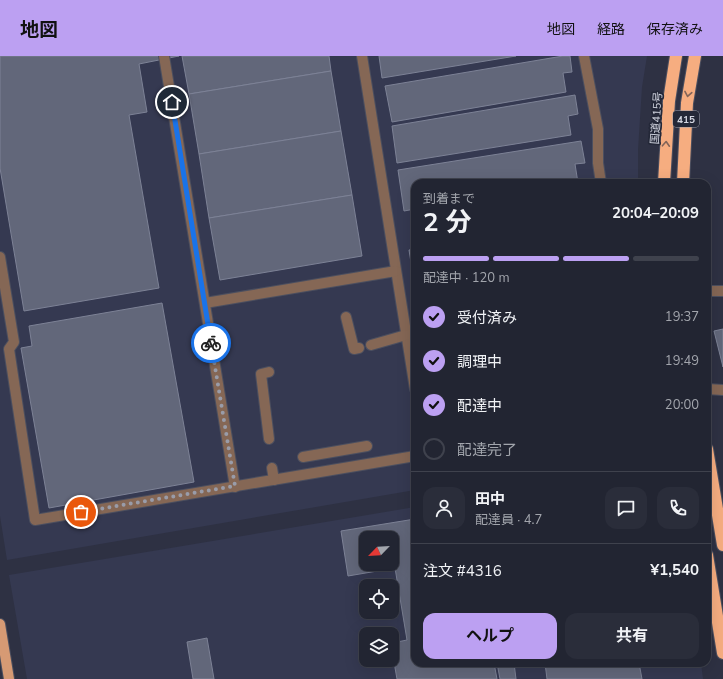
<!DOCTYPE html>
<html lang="ja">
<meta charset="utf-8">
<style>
:root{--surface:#222532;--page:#2a2d3a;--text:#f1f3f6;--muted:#a2a5ac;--line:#3f424d;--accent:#bca0f2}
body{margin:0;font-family:"Nunito Sans","Noto Sans JP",sans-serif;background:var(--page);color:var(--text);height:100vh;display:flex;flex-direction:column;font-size:15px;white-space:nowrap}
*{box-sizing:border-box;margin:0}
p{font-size:13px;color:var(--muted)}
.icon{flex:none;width:22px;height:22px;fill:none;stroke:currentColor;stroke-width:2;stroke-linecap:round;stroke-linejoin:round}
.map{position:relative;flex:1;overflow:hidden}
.details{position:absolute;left:411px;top:123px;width:300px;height:488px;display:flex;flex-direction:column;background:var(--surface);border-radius:12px;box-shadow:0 4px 16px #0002,0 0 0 1px var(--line)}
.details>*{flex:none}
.needle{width:26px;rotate:245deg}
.controls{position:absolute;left:359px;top:475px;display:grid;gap:8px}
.controls a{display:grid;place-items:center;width:40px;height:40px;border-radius:8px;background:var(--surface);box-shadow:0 4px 16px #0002,0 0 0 1px var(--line);font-size:20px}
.pin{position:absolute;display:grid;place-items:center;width:34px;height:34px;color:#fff;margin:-17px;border:2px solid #fff;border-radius:50%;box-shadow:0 1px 4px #0007}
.courier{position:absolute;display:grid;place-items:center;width:40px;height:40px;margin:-20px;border:3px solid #1a73e8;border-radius:50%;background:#fff;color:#222;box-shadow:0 1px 5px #0007}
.head em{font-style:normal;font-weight:700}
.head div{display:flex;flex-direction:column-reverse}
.head{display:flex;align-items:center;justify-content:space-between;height:68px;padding:0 12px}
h1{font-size:26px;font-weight:700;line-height:30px}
.bar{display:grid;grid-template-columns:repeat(4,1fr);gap:6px 4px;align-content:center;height:48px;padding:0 12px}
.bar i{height:5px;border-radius:3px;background:var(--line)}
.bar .active{background:var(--accent)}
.bar p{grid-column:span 4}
.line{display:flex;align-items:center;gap:10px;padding:0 12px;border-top:1px solid var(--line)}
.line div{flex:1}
.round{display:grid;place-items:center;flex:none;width:42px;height:42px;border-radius:12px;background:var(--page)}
ol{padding:0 12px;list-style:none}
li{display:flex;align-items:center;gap:12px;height:44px}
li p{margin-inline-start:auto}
li .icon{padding:4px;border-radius:50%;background:var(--accent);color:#111;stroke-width:4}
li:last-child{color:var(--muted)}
li i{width:22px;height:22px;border:2px solid var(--line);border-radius:50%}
.primary-button{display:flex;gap:8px;margin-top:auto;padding:8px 12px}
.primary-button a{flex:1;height:46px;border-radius:12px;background:var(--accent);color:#111;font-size:16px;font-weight:700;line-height:46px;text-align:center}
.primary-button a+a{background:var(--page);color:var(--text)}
header{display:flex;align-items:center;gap:24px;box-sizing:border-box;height:56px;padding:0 20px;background:var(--accent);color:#111}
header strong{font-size:19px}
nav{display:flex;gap:22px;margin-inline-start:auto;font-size:14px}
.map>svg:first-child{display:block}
</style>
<header>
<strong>地図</strong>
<nav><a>地図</a><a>経路</a><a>保存済み</a></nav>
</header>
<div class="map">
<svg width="723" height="623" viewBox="0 0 723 623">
<rect width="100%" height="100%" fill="#2e3143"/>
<!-- built -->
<g fill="#353951" fill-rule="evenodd">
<path d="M0,0H647L642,31L638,94V127H415V434L7,504L0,460Z"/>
<path d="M415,451V607H701L703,623H27L9,519ZM366,482H392V508H366ZM366,530H392V556H366ZM366,578H392V604H366Z"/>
</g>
<!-- building -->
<g fill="#62677a" stroke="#7d8296" fill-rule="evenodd">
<path d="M0,0H179L139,8L147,56L129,59L159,232L24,255L0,112Z"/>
<path d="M182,0H329L331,15L189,38Z"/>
<path d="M379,0H516L382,22Z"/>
<path d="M563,0H570L572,16L563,17L566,36L392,66L385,30Z"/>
<path d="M331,15L341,75L199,98L189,38Z"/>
<path d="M575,39L578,58L568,60L571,79L397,107L392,70Z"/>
<path d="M341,75L352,139L209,162L199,98Z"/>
<path d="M581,85L585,107L575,108L578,127H415V153L404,155L398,114Z"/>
<path d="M352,139L362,200L220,224L209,162Z"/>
<path d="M415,193V231L409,194Z"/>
<path d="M162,247L194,426L49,452L21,292L32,290L29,270Z"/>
<path d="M723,273V311L714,275Z"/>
<path d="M415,463V607H494L497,623H397L392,595V587L407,584L395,512L348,520L341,475ZM366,482H392V508H366Z"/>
<path d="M207,582L214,623H193L187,586Z"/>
<path d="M497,607H514L516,623H500Z"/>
<path d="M545,607H639L642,623H547Z"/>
</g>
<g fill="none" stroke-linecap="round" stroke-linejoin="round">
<defs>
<g id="minor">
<path d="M164,0L235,431"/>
<path d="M362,0L415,333"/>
<path d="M584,0L598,73V107L601,127"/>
<path d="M0,201L14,286L9,293L35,464L415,400"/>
<path d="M707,235H723"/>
<path d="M205,247L396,215"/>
<path d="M346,261L354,293L359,292"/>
<path d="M371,289L406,279"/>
<path d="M269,316L261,318L269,383"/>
<path d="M707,333L723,334"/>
<path d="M303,401L367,390"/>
<path d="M272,412L274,424"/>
</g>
<path id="major" d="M0,568L9,623"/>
<g id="highway">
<path d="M664,127L669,45L676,0"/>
<path d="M683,127L687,47L695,0"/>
<path d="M707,393L723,489"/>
<path d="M707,499L723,597"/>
</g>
</defs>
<!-- minor casing -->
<use href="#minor" stroke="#4c4f5f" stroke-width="12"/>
<!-- major casing -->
<use href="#major" stroke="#4c4f5f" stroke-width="12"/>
<!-- highway casing -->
<use href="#highway" stroke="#4c4f5f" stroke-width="14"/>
<!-- minor -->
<use href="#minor" stroke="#856755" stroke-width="10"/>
<!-- major -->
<use href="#major" stroke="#d69a74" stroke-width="10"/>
<!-- highway -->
<use href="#highway" stroke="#f6ad80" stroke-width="12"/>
</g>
<!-- one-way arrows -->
<defs><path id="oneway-chevron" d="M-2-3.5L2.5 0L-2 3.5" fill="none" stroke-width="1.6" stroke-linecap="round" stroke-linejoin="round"/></defs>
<g stroke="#826458">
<use href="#oneway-chevron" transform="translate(688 38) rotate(100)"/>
<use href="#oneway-chevron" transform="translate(666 88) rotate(-87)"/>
</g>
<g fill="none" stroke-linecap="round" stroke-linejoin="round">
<!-- done -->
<path stroke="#999ca9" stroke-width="4" stroke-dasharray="0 7.2" d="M81,456L235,430L211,287"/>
<!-- route -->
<path stroke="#1a73e8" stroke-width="5" d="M172,46L211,287"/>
</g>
<g text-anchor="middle" stroke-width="3.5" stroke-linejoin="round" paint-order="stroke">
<!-- shield labels -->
<rect fill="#242838" stroke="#9ea1ae" stroke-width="1" x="673" y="55" width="26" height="16" rx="3"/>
<g font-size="10" font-weight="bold" fill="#d2d5e0">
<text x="686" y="67">415</text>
</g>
<!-- street labels -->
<g font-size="11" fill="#d2d5e0" stroke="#242838">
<text transform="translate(656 62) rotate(-86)" y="4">国道415号</text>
</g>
</g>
</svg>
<div class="controls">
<a><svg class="needle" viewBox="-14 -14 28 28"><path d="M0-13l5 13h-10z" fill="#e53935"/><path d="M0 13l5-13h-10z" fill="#a2a5ac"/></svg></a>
<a><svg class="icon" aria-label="locate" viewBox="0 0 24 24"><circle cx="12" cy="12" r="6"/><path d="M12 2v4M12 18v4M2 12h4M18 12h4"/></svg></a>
<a><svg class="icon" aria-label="layers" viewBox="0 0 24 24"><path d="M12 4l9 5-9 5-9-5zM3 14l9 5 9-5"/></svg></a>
</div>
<div class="pin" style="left:81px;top:456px;background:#ea580c"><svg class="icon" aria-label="bag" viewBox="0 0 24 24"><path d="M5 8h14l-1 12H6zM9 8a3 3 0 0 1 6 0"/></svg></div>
<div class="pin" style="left:172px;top:46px;background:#1f2937"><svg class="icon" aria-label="home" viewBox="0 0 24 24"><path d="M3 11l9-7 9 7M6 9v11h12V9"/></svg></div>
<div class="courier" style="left:211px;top:287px"><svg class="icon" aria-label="bike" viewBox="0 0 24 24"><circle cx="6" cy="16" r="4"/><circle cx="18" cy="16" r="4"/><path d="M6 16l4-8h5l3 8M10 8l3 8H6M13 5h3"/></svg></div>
<section class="details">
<div class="head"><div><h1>2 分</h1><p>到着まで</p></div><em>20:04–20:09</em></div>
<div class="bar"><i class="active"></i><i class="active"></i><i class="active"></i><i></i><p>配達中 · 120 m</p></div>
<ol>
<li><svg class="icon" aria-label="check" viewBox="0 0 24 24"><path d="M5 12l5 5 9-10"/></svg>受付済み<p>19:37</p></li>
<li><svg class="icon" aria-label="check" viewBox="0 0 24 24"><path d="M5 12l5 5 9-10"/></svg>調理中<p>19:49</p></li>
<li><svg class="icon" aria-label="check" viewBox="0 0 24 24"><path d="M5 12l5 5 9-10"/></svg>配達中<p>20:00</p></li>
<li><i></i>配達完了</li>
</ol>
<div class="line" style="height:72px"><a class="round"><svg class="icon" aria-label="person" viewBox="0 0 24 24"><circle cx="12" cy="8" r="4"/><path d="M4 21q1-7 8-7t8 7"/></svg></a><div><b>田中</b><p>配達員 · 4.7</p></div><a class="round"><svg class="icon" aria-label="chat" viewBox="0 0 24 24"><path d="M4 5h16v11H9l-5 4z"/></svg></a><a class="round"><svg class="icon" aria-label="phone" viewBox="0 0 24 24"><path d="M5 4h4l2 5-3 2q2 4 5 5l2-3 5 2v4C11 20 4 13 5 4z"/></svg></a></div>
<div class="line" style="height:52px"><div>注文 #4316</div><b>¥1,540</b></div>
<div class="primary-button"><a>ヘルプ</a><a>共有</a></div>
</section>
</div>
